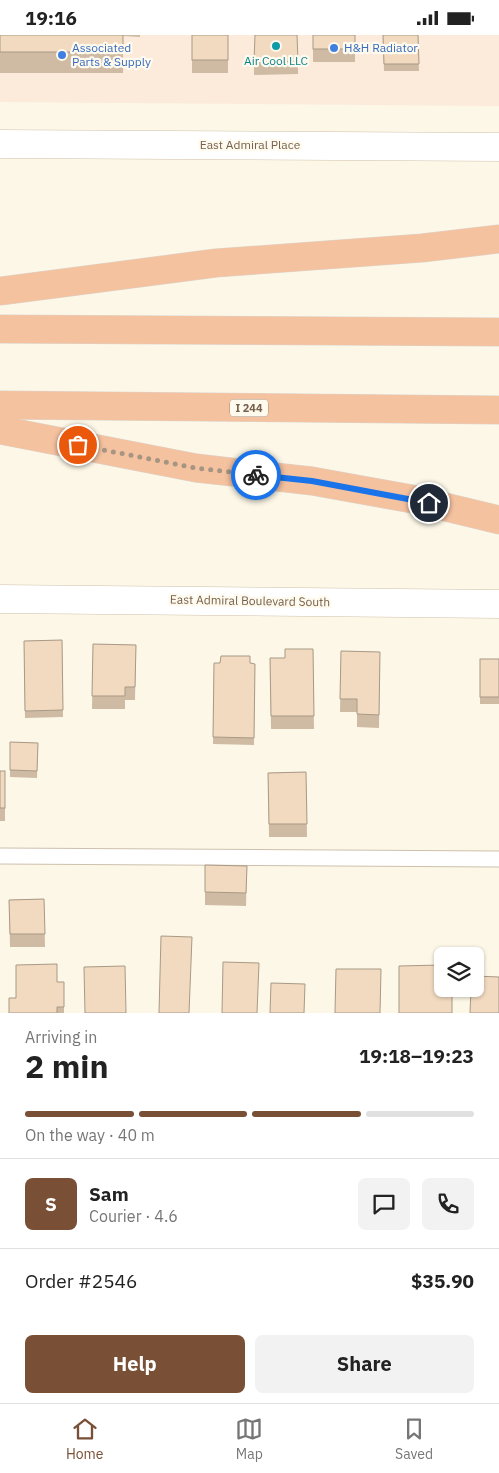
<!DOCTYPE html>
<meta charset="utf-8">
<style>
:root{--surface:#fff;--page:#f2f2f2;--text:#222;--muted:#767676;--line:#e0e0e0;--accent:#794f36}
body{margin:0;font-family:"IBM Plex Sans",sans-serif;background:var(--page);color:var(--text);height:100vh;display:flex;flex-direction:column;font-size:19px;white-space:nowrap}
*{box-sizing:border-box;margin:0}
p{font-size:16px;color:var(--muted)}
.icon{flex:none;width:28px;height:28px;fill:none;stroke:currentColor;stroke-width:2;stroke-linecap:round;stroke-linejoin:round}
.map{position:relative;height:978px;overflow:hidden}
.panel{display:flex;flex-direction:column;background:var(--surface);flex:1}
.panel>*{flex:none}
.controls{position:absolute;left:434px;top:912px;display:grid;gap:10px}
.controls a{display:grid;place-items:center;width:50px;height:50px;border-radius:8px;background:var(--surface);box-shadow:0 1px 4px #0004;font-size:25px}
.pin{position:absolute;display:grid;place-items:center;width:42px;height:42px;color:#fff;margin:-21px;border:2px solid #fff;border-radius:50%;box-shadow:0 1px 5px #0007}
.courier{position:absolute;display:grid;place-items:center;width:50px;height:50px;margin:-25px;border:4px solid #1a73e8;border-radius:50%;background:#fff;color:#222;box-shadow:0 1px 6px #0007}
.overview em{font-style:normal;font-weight:700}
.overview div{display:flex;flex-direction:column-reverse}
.overview{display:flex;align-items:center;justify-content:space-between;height:85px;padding:0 25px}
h1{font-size:32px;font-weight:700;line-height:38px}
.bar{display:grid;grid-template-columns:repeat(4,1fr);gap:8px 5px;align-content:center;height:60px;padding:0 25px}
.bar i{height:6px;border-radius:4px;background:var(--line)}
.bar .selected{background:var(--accent)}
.bar p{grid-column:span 4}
.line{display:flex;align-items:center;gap:12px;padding:0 25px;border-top:1px solid var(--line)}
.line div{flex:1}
.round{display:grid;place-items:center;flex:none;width:52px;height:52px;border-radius:8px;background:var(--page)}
.cta{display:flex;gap:10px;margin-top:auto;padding:10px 25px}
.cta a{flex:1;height:58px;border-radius:8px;background:var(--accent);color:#fff;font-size:20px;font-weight:700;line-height:58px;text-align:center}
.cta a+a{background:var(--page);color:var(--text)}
.status{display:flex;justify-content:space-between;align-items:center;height:35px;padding:0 25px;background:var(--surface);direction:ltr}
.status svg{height:14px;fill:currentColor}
.dock{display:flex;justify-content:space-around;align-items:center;height:70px;border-top:1px solid var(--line);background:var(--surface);font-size:14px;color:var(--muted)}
.dock a{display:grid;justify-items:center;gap:2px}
.dock .selected{color:var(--accent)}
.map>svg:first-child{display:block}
</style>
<div class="status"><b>19:16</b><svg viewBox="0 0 49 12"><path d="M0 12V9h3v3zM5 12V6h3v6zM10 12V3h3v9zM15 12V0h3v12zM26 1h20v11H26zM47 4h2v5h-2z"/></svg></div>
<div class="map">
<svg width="499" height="978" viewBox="0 0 499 978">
<rect width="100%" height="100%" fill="#fcf7e7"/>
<!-- commercial -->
<path fill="#fceadb" d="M0,0H499V71L0,67Z"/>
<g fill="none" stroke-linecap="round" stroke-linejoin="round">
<defs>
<path id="lane" d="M0,821L499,824"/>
<g id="secondary">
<path d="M0,109L499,112"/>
<path d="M0,564L499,569"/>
</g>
<g id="highway">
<path d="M0,256L216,228L422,213L499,204"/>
<path d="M0,294L499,297"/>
<path d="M0,370L499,375"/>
<path d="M0,395L196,433L312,446L412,464L499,485"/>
</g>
</defs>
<!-- lane casing -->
<use href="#lane" stroke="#cec0ad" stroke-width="17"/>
<!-- secondary casing -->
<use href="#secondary" stroke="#d1c1ab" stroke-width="29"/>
<!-- highway casing -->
<use href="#highway" stroke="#dbd6d0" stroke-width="29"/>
<!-- lane -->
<use href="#lane" stroke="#fff" stroke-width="15"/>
<!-- secondary -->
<use href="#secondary" stroke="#fff" stroke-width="28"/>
<!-- highway -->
<use href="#highway" stroke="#f5c2a0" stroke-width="28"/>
</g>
<!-- wall -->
<g fill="#cfbba4">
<path d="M0,0H140V2L123,1V38H0Z"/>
<rect x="192" y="0" width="36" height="38"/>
<rect x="313" y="0" width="42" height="27"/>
<path d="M383,0H418L419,36H384Z"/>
<path d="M298,26V39L254,40V27Z"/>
<path d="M62,605L63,682L25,683L24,606Z"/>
<path d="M93,609L136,610L135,665H125V674H92Z"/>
<path d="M313,614L314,694H271L270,623H285Z"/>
<path d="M341,616L380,617L379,693L357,692V677H340Z"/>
<rect x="480" y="624" width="19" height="45"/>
<path d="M214,628L255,629L254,710L213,709Z"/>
<path d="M10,707L38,708L37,743L10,742Z"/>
<rect x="0" y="736" width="5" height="50"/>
<path d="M306,737L307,802H269L268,738Z"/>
<path d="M205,830L247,831L246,871L205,870Z"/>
<path d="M44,864L45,912H10L9,865Z"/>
<path d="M57,947H64V978H9L16,963Z"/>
</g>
<!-- building -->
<g fill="#f1dabf" stroke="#a99986">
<rect x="0" y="0" width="123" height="17"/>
<rect x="192" y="0" width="36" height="25"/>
<path d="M255,0H297L298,26L254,27Z"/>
<rect x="313" y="0" width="42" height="14"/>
<path d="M383,0H418L419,29H384Z"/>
<path d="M62,605L63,675L25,676L24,606Z"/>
<path d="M93,609L136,610L135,652H125V661H92Z"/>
<path d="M285,614H313L314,681H271L270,623H285Z"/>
<path d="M341,616L380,617L379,680L357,679V664H340Z"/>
<path d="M221,621H250V628L255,629L254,703L213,702L214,628H220Z"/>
<rect x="480" y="624" width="19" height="38"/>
<path d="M10,707L38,708L37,736L10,735Z"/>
<rect x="0" y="736" width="5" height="37"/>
<path d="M306,737L307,789H269L268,738Z"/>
<path d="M205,830L247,831L246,858L205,857Z"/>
<path d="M44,864L45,899H10L9,865Z"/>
<path d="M161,901L192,902L189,978H159Z"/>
<path d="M223,927L259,928L257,978H222Z"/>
<path d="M57,929V947H64V972H57V978H9V963H16V930Z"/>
<path d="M442,930V954H452V978H399V931Z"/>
<path d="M125,931L126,978H85L84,932Z"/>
<path d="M336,934H381L380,978H335Z"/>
<path d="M475,941L499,942V978H470L471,954H475Z"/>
<path d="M271,948L305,949L304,978H270Z"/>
</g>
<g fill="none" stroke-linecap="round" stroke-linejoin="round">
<!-- done -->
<path stroke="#a59582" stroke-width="5" stroke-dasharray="0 9" d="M78,410L196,433L256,440"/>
<!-- route -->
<path stroke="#1a73e8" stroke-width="6" d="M256,440L312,446L429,468"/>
</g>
<!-- markers -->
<circle fill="#0f9aa8" stroke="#fffaee" stroke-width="2" cx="276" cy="11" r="5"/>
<g fill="#3f7fe0" stroke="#fffaee" stroke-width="2">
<circle cx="334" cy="13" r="5"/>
<circle cx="62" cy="20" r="5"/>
</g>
<g text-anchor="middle" stroke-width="4.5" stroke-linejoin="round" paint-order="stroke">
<!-- shield labels -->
<rect fill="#fffaee" stroke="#9f8e7d" stroke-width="1" x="230" y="364.5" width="38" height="17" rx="4"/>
<g font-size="11" font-weight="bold" fill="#76604c">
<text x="249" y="377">I 244</text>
</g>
<!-- shop labels -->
<g font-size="12" fill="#366cbe" stroke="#fffaee" text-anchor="start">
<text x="72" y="17">Associated<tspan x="72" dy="14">Parts &amp; Supply</tspan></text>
<text x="344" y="17">H&amp;H Radiator</text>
</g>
<!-- culture labels -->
<g font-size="12" fill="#0d838f" stroke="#fffaee">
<text x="276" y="30">Air Cool LLC</text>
</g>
<!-- street labels -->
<g font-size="12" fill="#76604c" stroke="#fffaee">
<text x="250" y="114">East Admiral Place</text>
<text transform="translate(250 566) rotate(1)" y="4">East Admiral Boulevard South</text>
</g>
</g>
</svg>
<div class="controls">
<a><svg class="icon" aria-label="layers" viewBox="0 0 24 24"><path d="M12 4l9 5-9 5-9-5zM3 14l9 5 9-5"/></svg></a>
</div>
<div class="pin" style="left:78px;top:410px;background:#ea580c"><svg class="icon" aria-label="bag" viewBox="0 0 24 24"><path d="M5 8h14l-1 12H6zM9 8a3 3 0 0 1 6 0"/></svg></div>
<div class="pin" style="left:429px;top:468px;background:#1f2937"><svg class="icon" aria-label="home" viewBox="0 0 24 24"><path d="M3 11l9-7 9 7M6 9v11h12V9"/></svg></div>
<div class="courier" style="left:256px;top:440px"><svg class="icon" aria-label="bike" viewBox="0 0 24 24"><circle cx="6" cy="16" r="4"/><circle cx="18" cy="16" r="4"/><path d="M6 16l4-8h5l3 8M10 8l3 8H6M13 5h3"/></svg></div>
</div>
<section class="panel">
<div class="overview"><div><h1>2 min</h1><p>Arriving in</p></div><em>19:18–19:23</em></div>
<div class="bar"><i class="selected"></i><i class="selected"></i><i class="selected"></i><i></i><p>On the way · 40 m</p></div>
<div class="line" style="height:90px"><b class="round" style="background:var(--accent);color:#fff">S</b><div><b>Sam</b><p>Courier · 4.6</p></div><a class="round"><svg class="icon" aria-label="chat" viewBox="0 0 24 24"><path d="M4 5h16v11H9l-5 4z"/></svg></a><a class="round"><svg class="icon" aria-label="phone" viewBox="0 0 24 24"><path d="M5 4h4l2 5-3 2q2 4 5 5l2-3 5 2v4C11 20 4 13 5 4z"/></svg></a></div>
<div class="line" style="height:65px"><div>Order #2546</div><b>$35.90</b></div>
<div class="cta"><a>Help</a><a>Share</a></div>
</section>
<nav class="dock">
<a class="selected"><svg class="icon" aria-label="home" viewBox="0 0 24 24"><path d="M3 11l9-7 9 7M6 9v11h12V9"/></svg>Home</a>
<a><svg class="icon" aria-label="map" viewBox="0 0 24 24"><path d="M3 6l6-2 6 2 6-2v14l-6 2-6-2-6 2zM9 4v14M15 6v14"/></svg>Map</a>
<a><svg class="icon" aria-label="saved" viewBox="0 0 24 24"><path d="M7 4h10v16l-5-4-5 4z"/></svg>Saved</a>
</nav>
